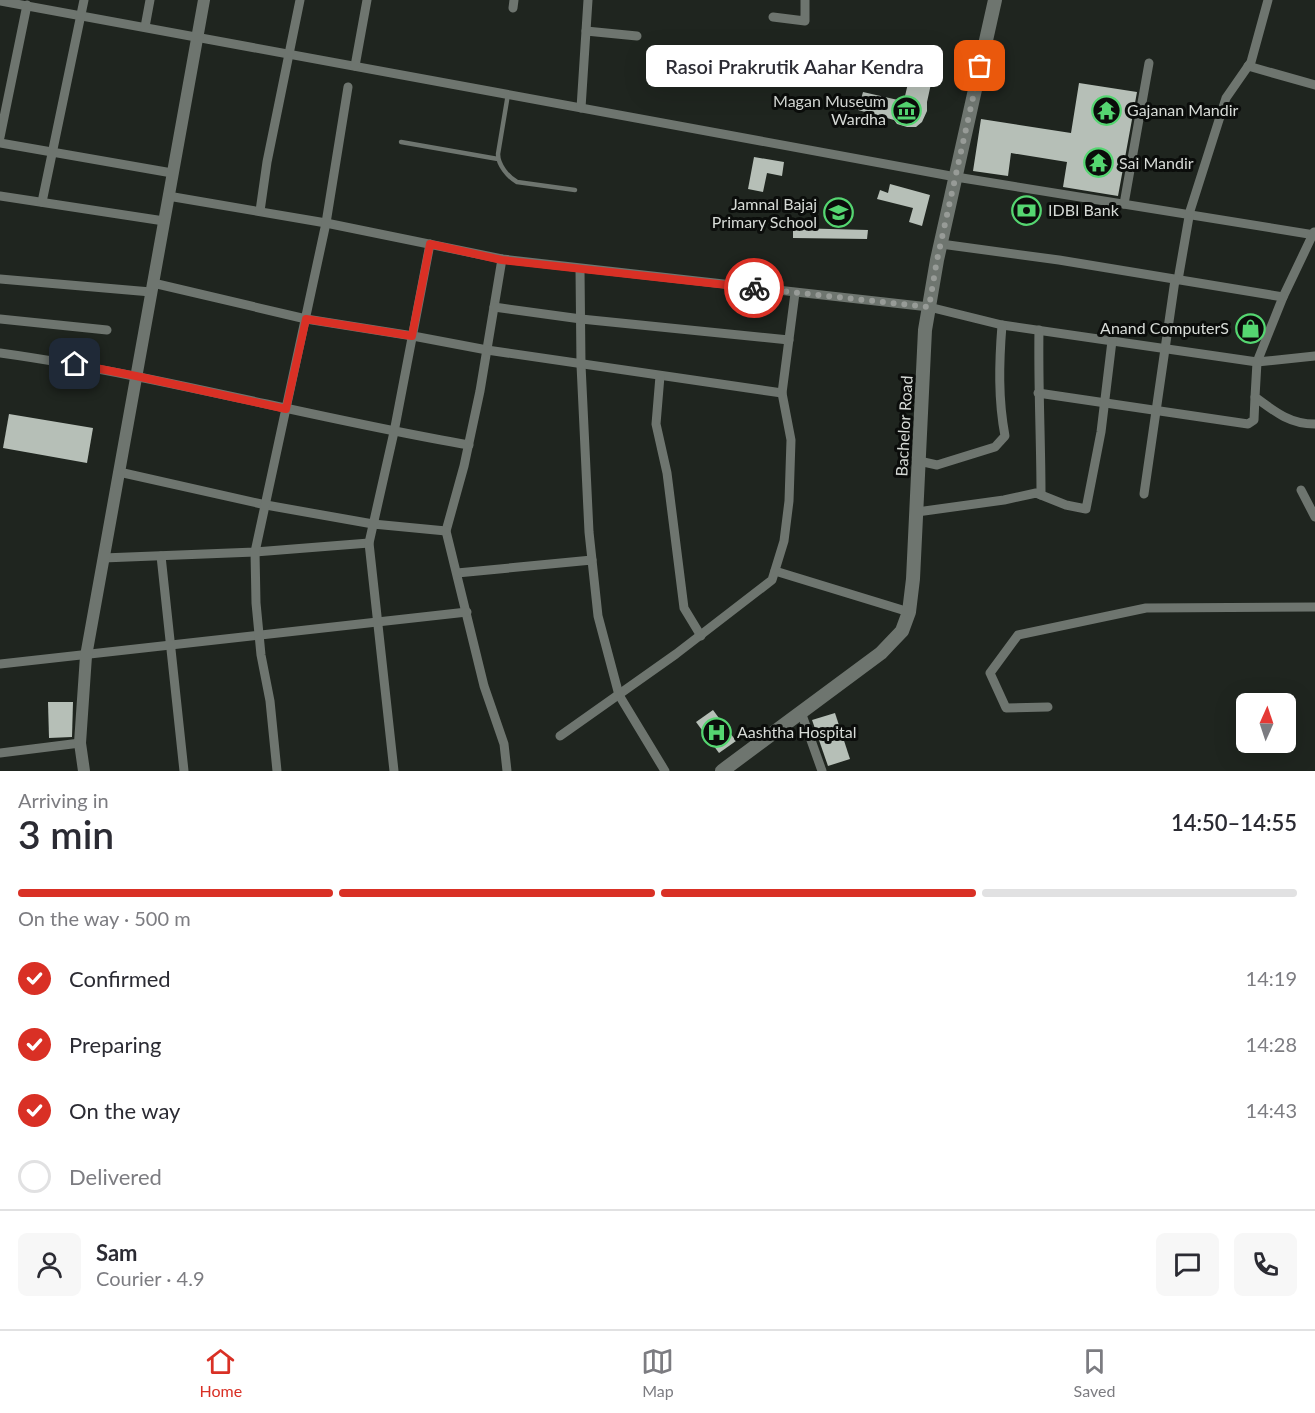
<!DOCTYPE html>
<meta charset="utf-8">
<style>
:root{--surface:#fff;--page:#f7f7f7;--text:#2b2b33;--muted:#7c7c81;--line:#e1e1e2;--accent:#d93025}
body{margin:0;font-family:Lato,sans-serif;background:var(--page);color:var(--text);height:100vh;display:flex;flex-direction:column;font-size:22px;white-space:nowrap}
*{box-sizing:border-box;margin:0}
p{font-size:20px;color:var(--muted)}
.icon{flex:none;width:33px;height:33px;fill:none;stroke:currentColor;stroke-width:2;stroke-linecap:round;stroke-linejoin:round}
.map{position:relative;height:771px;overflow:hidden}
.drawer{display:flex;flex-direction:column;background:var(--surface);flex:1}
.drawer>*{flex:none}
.needle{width:39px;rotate:3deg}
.fabs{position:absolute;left:1236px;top:693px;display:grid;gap:12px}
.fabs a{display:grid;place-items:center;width:60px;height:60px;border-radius:9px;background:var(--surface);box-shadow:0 6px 24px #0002;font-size:30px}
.pin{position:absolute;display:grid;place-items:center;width:51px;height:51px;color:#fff;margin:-26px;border-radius:12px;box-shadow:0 3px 9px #0006}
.courier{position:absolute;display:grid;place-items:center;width:60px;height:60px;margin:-30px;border:4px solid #d93025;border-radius:50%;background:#fff;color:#222;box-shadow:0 2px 8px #0007}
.bubble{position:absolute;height:42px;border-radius:9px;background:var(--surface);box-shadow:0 6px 24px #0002;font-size:20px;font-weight:600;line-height:42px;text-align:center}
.head em{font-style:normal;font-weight:600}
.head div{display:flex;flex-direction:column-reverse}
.head{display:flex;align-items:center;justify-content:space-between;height:102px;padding:0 18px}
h1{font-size:39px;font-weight:600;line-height:45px}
.bar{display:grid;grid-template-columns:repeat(4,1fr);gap:9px 6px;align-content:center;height:72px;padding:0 18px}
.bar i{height:8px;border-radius:4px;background:var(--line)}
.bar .current{background:var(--accent)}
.bar p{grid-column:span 4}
.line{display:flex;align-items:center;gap:15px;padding:0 18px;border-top:2px solid var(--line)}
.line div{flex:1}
.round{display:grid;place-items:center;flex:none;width:63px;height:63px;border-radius:9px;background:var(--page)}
ol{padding:0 18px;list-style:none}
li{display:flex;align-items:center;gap:18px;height:66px}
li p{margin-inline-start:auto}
li .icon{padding:6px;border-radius:50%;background:var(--accent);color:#fff;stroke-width:4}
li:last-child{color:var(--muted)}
li i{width:33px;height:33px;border:3px solid var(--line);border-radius:50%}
.menu{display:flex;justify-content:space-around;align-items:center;height:84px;border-top:2px solid var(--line);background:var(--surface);font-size:16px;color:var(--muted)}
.menu a{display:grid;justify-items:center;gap:3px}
.menu .current{color:var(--accent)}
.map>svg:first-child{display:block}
</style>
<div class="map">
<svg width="1315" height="771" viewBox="0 0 1315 771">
<rect width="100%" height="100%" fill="#1f251f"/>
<!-- building -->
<g fill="#b6bfb7">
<path d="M914,58L936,61L927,102V111L922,122L916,127H907L897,124L894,120L858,110L863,92L898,100L905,96Z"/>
<path d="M1079,83L1137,92L1118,196L1063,187L1067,162L1011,153L1008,176L973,171L981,119L1071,133Z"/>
<path d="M754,157L784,162L782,176L767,173L763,192L748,189Z"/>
<path d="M890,184L930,195L922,226L909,222L913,208L877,199L880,190L888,193Z"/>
<path d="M793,228L868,230L867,239L793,238Z"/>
<path d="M9,414L93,428L87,463L3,448Z"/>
<path d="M48,702H73L72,737L49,738Z"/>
<path d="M713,710L736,741L719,753L696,722Z"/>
<path d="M835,713L850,759L828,766L812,720Z"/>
</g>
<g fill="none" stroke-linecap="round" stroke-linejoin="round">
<!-- service -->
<g stroke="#6e756f" stroke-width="4.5">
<path d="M508,94L498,154C498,165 508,177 517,182L575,190"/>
<path d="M401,142L498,159"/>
</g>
<!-- minor -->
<g stroke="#6e756f" stroke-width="9">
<path d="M0,1L956,177L1315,235"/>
<path d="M513,8L514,0"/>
<path d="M773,17L805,21V0"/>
<path d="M145,27L150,0"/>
<path d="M586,31L637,36"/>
<path d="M355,66L367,0"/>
<path d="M1248,66L1315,85"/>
<path d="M581,108L588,0"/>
<path d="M0,137L27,5"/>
<path d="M0,143L172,173"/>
<path d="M0,196L164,221"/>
<path d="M168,196L326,223L502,259L929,307L1002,325L1257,362L1315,356"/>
<path d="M42,202L84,0"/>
<path d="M1124,204L1149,63"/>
<path d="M260,211L267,162L300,0"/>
<path d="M1314,232L1283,297L1257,362L1255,397C1275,412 1290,424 1315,424"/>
<path d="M941,244L1059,260L1283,297"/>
<path d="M502,259L480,391L464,466L446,531L484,686L504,744L507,771"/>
<path d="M580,269L581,365L589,532L598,616L619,695L665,771"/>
<path d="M0,279L151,292"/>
<path d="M1178,280L1190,211L1226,98L1251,62L1268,0"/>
<path d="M153,283L306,319L413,336L487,350L782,393"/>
<path d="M494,307L581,319L789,340"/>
<path d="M0,319L107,330"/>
<path d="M1039,330C1038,386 1041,440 1041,495"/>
<path d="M0,353C158,375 312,418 469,445"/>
<path d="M660,376L656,424L667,473L684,608L701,636"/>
<path d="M1038,393L1248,424L1254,420L1255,397"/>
<path d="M919,461L937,465L995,447L1005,436C998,399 999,363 1002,325"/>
<path d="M119,472L266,505L373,524L446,531"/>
<path d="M1301,490L1315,517"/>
<path d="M1144,494L1175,280"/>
<path d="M917,512L1004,500L1036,493L1066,505L1086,509L1101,432L1112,341"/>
<path d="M161,556L184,771"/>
<path d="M103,558L255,552L369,543"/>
<path d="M775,571L909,612"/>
<path d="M457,573L592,560"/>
<path d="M0,664L467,612"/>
<path d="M1048,707L1006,708L990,673L1018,635L1146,608L1315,607"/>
<path d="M801,712L822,771"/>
<path d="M560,736L676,654L772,580L784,541L789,501L791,440L782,393L795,293"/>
<path d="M0,753L80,743"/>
<path d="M277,771L270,701L261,655L256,603L255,552L326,223L348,87"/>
<path d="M394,771L369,543L394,432L430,244"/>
</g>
<!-- tertiary -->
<path stroke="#6e756f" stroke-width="12" d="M84,771L80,743L86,656L204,0"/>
<!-- secondary -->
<path stroke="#6e756f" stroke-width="14" d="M722,771L881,653L902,631L909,612L913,579L925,330L937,260L995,0"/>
</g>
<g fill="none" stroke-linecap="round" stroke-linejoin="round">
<!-- done -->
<path stroke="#979b97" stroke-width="6" stroke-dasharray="0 10.8" d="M754,288L929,307L937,260L980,66"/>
<!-- route -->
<path stroke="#d93025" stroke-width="8" d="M75,364L136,376L286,409L306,319L412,336L430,244L502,260L754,288"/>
</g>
<!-- icons -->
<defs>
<symbol id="museum-ring" viewBox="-11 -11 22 22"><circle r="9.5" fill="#0b0d0b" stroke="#55d671" stroke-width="1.5"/><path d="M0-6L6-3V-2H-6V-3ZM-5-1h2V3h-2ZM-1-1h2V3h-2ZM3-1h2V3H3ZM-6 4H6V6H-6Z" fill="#55d671"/></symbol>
<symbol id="temple-ring" viewBox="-11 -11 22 22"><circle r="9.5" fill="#0b0d0b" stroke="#55d671" stroke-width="1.5"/><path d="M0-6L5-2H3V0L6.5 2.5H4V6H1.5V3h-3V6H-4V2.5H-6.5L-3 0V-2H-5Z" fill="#55d671"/></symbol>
<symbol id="bank-ring" viewBox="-11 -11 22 22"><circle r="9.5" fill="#0b0d0b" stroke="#55d671" stroke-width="1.5"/><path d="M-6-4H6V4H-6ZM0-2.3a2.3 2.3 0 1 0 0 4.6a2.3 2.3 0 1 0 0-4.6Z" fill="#55d671"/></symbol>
<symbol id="school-ring" viewBox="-11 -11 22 22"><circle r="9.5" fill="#0b0d0b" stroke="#55d671" stroke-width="1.5"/><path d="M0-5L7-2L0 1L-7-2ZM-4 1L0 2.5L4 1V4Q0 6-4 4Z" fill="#55d671"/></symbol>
<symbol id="shop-ring" viewBox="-11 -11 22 22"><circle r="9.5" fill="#0b0d0b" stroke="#55d671" stroke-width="1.5"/><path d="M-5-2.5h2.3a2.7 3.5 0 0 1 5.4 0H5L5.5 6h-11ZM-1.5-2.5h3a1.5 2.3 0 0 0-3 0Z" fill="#55d671"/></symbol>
<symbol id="hospital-ring" viewBox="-11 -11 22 22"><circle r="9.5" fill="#0b0d0b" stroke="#55d671" stroke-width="1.5"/><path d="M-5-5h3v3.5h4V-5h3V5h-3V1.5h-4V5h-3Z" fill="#55d671"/></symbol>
</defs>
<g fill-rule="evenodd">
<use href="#museum-ring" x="890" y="94" width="33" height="33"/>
<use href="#temple-ring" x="1090" y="94" width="33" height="33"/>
<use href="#temple-ring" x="1082" y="146" width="33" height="33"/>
<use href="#bank-ring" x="1010" y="194" width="33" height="33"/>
<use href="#school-ring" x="822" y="196" width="33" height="33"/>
<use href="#shop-ring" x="1234" y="312" width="33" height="33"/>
<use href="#hospital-ring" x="700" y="716" width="33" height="33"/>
</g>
<g text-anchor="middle" stroke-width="6" stroke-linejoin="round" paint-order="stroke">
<!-- poi labels -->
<g font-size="16" fill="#d7dbd7" stroke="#0b0d0b" text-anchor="start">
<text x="886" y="107" text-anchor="end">Magan Museum<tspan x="886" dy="18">Wardha</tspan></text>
<text x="1127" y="116">Gajanan Mandir</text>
<text x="1119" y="169">Sai Mandir</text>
<text x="817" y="210" text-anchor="end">Jamnal Bajaj<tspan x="817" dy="18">Primary School</tspan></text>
<text x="1048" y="216">IDBI Bank</text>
<text x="1229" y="334" text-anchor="end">Anand ComputerS</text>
<text x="737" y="738">Aashtha Hospital</text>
</g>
<!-- street labels -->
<g font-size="16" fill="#d7dbd7" stroke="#0b0d0b">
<text transform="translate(904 426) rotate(-87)" y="6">Bachelor Road</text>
</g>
</g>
</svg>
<div class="fabs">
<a><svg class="needle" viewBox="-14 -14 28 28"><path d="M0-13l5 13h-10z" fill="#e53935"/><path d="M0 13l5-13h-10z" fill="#7c7c81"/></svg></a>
</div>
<div class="pin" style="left:980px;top:66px;background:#ea580c"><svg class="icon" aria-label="bag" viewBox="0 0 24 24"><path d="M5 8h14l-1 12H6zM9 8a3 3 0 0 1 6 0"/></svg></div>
<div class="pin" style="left:75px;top:364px;background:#1f2937"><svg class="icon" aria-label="home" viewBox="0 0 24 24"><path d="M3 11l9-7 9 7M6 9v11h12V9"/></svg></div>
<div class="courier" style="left:754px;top:288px"><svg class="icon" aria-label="bike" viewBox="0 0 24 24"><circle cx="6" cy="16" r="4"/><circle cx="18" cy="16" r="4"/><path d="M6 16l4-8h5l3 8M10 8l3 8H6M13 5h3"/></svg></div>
<div class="bubble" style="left:646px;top:45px;width:297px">Rasoi Prakrutik Aahar Kendra</div>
</div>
<section class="drawer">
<div class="head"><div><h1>3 min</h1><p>Arriving in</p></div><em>14:50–14:55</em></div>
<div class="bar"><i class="current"></i><i class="current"></i><i class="current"></i><i></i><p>On the way · 500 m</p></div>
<ol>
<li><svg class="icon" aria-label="check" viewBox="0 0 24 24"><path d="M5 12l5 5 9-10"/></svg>Confirmed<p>14:19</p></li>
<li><svg class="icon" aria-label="check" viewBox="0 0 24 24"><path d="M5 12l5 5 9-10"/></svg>Preparing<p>14:28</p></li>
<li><svg class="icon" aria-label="check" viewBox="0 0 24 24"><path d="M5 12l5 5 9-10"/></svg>On the way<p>14:43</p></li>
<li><i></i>Delivered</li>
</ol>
<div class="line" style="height:108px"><a class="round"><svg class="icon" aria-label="person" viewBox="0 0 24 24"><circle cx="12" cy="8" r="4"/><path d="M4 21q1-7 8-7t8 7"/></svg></a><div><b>Sam</b><p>Courier · 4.9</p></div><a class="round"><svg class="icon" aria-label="chat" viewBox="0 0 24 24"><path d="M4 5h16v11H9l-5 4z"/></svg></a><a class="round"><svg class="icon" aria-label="phone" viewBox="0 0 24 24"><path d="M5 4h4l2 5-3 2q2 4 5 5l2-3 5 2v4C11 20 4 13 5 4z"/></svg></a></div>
</section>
<nav class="menu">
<a class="current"><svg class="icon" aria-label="home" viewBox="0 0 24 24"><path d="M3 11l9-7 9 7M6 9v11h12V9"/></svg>Home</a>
<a><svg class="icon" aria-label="map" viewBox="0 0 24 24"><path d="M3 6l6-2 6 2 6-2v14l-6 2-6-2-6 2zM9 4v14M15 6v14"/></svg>Map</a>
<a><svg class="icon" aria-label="saved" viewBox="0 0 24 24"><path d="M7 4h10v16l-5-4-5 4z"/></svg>Saved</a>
</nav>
